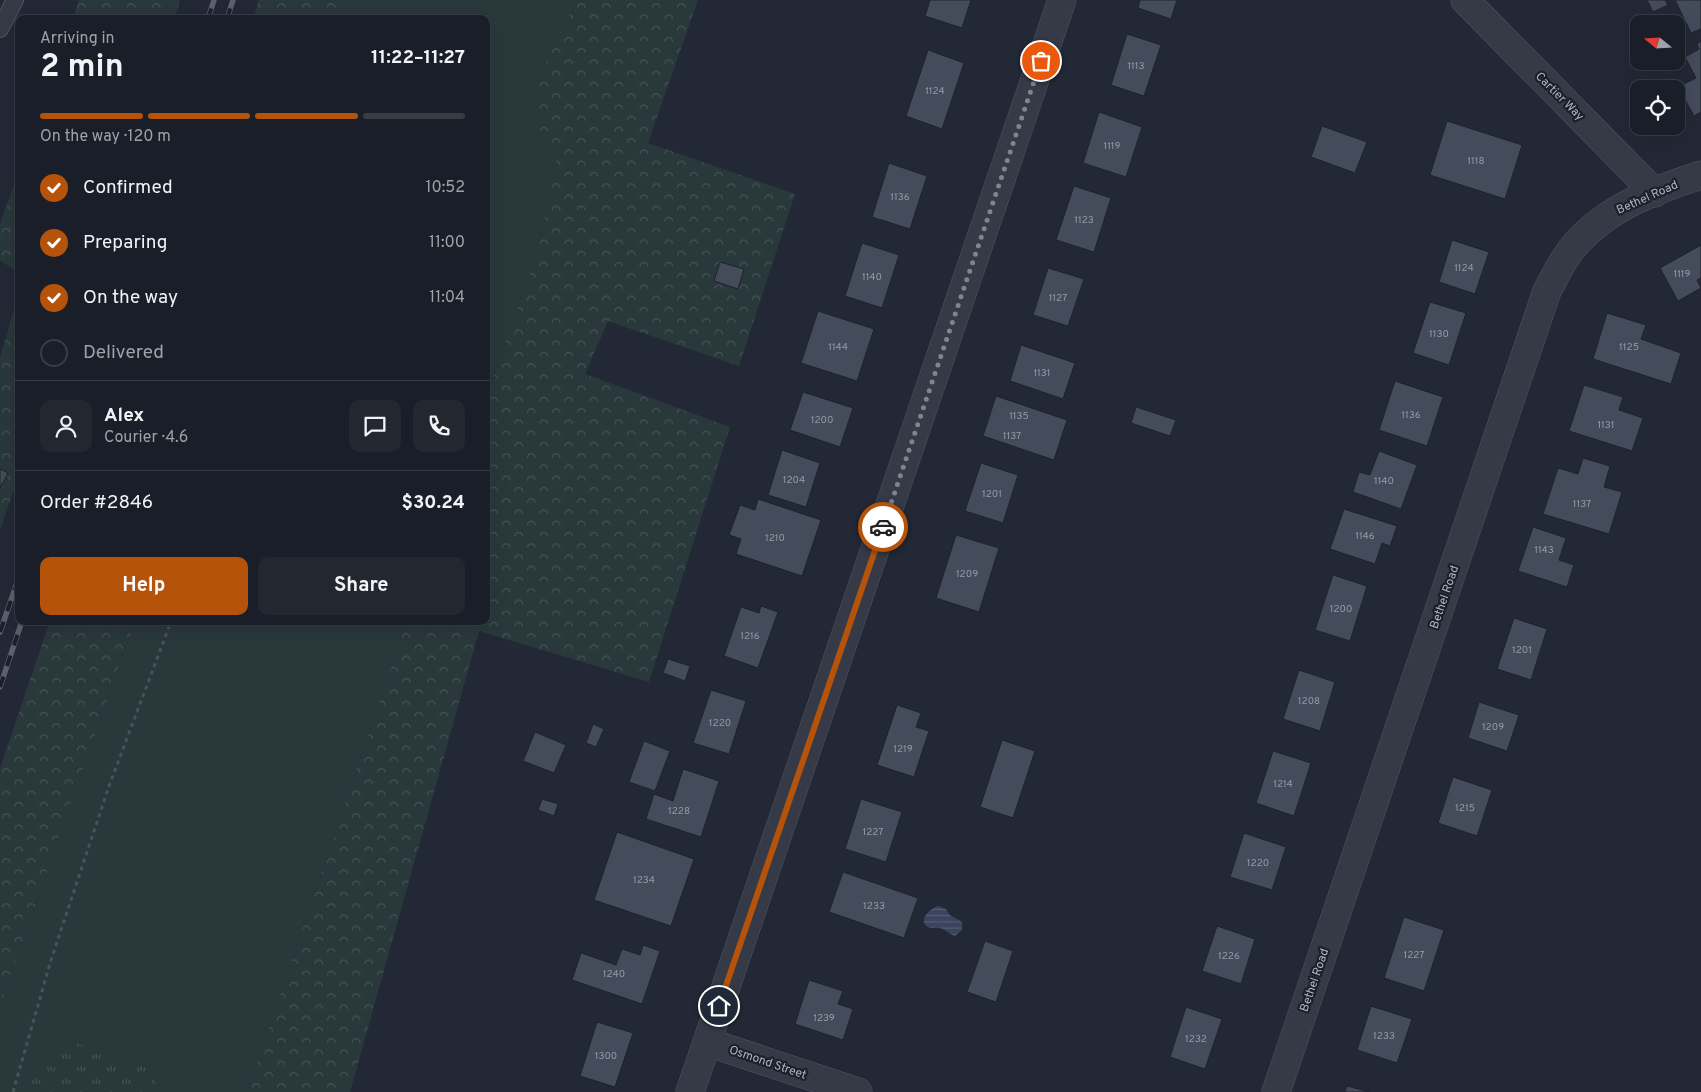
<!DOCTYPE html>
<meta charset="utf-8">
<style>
:root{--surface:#1a1e28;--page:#232730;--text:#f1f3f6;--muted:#9fa2a8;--line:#383c45;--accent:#b45309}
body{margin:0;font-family:Overpass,sans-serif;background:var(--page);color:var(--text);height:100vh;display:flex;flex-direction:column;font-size:19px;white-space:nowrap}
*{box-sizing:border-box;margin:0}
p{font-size:16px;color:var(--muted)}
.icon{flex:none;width:28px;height:28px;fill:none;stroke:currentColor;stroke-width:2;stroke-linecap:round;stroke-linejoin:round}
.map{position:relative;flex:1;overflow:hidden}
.sheet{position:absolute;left:15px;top:15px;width:475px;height:610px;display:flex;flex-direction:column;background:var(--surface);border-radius:10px;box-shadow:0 5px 20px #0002,0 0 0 1px var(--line)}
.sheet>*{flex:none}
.needle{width:32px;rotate:288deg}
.tools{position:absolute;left:1630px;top:15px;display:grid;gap:10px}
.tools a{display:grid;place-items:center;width:55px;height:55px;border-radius:10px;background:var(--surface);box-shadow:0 5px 20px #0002,0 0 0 1px var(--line);font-size:25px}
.pin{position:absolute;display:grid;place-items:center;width:42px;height:42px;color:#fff;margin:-21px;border:2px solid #fff;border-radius:50%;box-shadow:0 1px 5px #0007}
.courier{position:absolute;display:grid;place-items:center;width:50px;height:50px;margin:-25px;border:4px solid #b45309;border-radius:50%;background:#fff;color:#222;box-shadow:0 1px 6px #0007}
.head em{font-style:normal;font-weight:700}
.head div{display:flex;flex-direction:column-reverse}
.head{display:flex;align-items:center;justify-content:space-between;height:85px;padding:0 25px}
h1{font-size:32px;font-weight:700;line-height:38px}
.bar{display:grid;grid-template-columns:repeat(4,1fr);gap:8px 5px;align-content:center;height:60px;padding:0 25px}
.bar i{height:6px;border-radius:4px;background:var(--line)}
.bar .active{background:var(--accent)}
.bar p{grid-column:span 4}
.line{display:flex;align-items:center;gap:12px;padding:0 25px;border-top:1px solid var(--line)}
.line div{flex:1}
.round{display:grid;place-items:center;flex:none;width:52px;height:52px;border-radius:10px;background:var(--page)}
ol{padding:0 25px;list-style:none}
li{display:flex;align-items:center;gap:15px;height:55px}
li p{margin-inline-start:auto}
li .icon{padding:5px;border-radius:50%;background:var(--accent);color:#fff;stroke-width:4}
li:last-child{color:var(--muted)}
li i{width:28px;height:28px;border:2px solid var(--line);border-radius:50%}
.cta{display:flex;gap:10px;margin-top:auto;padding:10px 25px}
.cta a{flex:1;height:58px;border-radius:10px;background:var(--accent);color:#fff;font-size:20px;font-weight:700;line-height:58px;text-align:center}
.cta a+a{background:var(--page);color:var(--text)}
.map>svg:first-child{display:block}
</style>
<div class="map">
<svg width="1701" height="1092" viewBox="0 0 1701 1092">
<defs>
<pattern id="forest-crowns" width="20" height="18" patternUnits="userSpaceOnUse" patternTransform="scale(1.25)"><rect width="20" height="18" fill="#29383b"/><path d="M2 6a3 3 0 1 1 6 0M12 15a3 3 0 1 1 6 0" fill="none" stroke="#465356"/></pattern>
<pattern id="park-tufts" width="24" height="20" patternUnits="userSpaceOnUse" patternTransform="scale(1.25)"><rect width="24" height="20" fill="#29383b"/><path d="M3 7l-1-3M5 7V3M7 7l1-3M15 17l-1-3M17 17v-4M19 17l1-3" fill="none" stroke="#465356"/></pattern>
<pattern id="water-rules" width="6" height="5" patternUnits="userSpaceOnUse" patternTransform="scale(1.25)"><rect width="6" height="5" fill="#3a445d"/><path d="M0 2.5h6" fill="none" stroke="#545d73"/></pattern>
</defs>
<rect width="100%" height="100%" fill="#232836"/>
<!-- grass -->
<g fill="#29383b">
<path d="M353,0H580L560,29L540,130L556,160L539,247L486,397V19H346Z"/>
<path d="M135,621H407L247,1092H0V1006Z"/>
</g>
<!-- forest -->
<g fill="url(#forest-crowns)">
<path d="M79,0H180L174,19H73Z"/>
<path d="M259,0H353L346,19H253Z"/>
<path d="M580,0H698L648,143L795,194L739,366L608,321L585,374L730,427L649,682L479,631L350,1092H247L407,621H486V397L539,247L556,160L540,130L538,84L560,29Z"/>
<path d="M19,171V272L0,261V224Z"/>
<path d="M19,292V475L0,530V488L8,473L0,469V358Z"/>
<path d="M50,621H135L0,1006V768Z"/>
</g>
<!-- park -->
<path fill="url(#park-tufts)" d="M70,1041L148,1068L158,1085L159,1092H30L34,1065Z"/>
<!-- water -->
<path fill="url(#water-rules)" d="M938,906L946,909L950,915L962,922V930L955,936C949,934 946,930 940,928C937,927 932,929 928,927C917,920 931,908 938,906Z"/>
<!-- building -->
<g fill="#444b5a" stroke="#1e222d">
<path d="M930,0H971L962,28L925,16Z"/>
<path d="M1140,0H1177L1171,19L1138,8Z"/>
<path d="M1647,0H1665L1668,5L1653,12Z"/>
<path d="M1675,0H1701V29L1691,33Z"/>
<path d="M1127,34L1161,45L1144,96L1111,85Z"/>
<path d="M1701,41V112L1694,116L1678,87L1696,78L1685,57L1699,49L1697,44Z"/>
<path d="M928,50L964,63L942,129L906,116Z"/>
<path d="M1099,112L1142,127L1126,177L1083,163Z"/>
<path d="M1447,121L1522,145L1505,199L1430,175Z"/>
<path d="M1322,126L1367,142L1355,173L1311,157Z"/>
<path d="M889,163L927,176L910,229L872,217Z"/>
<path d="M1074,186L1111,198L1094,252L1056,240Z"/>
<path d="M1452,240L1489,252L1475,294L1439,282Z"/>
<path d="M862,243L899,255L882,308L845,296Z"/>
<path d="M1701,245V278L1697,280L1701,288L1678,301L1660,268Z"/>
<path d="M720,262L744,269L738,289L714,281Z"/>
<path d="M1048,268L1084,279L1068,326L1033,315Z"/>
<path d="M1430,302L1466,313L1449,365L1413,353Z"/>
<path d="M818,311L874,329L857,381L801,363Z"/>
<path d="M1607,313L1646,325L1641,339L1681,353L1671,384L1593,359Z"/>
<path d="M1021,345L1075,363L1063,399L1010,381Z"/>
<path d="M1395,381L1443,397L1427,446L1379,430Z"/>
<path d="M1584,385L1623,397L1619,410L1643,418L1632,451L1569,431Z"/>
<path d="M803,392L853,408L840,447L790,430Z"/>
<path d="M996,396L1067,420L1054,460L983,436Z"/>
<path d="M1136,407L1176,420L1170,436L1131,423Z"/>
<path d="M782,450L820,463L806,507L768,495Z"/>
<path d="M1379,451L1417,465L1401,509L1353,492L1359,472L1370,475Z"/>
<path d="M1583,458L1610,466L1604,487L1622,492L1609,534L1543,514L1558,468L1578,474Z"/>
<path d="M981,463L1018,475L1003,523L965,511Z"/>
<path d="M0,469L8,473L0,488Z"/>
<path d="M758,499L821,520L802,576L736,554L741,539L729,535L740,505L755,510Z"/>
<path d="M1344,509L1397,526L1390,546L1382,543L1375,564L1330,549Z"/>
<path d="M1533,527L1566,538L1559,560L1574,565L1567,587L1518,571Z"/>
<path d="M956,535L999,548L979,612L936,598Z"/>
<path d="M1333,575L1367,586L1350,641L1315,630Z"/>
<path d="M761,606L778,612L758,668L724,656L741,607L759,613Z"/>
<path d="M1514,618L1547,629L1531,680L1497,669Z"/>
<path d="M668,659L690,666L685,681L663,673Z"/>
<path d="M1299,670L1335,682L1320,731L1283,719Z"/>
<path d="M711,690L746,701L729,754L693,743Z"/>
<path d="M1479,702L1519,715L1507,751L1468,738Z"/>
<path d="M897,705L921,713L916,727L929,731L914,777L877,765Z"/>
<path d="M593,724L604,729L596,747L586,743Z"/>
<path d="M535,732L566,745L554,773L523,761Z"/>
<path d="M1002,740L1035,751L1013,818L980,807Z"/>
<path d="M644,741L670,751L655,791L629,782Z"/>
<path d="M1273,751L1311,763L1294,816L1256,803Z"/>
<path d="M683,769L719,781L701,837L646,819L654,794L673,801Z"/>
<path d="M1453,777L1492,790L1477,836L1438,823Z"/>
<path d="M542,799L558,804L554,816L538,810Z"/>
<path d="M861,799L902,812L886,862L845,849Z"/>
<path d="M617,832L694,859L671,926L594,900Z"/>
<path d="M1244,833L1286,847L1272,890L1230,877Z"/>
<path d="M843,872L918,898L904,938L829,912Z"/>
<path d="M1404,917L1444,930L1424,991L1384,978Z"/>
<path d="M1217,926L1255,939L1241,984L1202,971Z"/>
<path d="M985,941L1013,951L996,1002L967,992Z"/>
<path d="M643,945L660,951L642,1004L572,980L581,953L616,965L622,949L640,955Z"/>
<path d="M809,980L843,991L838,1004L853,1009L843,1040L795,1024Z"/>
<path d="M1371,1006L1412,1019L1397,1063L1357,1050Z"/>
<path d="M1186,1007L1222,1019L1205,1069L1170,1057Z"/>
<path d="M597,1022L633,1033L615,1087L580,1076Z"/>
<path d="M1347,1086L1369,1092H1345Z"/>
</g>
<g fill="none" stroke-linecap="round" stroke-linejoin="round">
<defs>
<path id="lane" d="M0,29L15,0"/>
<g id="street">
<path d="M1465,0L1655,193"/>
<path d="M707,1042L858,1092"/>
<path d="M690,1092L1062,0"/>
<path d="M1276,1092L1547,291C1556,275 1563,258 1575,245C1607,208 1656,189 1701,175"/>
</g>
</defs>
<!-- lane casing -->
<use href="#lane" stroke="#515561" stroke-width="18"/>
<!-- street casing -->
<use href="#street" stroke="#515561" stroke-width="29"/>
<!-- path -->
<path stroke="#465358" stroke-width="3" stroke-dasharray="4 4" stroke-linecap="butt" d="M13,1092L51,960L109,786L169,627"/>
<!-- lane -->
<use href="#lane" stroke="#363a47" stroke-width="16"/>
<!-- street -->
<use href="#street" stroke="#363a47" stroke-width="28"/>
<defs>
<g id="rail">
<path d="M208,19L214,0"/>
<path d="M227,19L233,0"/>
<path d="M0,632L19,577"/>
<path d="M0,687L22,621"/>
</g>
</defs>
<!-- rail casing -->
<use href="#rail" stroke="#5b606f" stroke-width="5.5"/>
<!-- rail -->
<use href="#rail" stroke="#1c202b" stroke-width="4" stroke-dasharray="11" stroke-linecap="butt"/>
</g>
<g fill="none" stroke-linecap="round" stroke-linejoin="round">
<!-- done -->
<path stroke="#7f8492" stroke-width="5" stroke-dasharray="0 9" d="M883,527L1041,61"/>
<!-- route -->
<path stroke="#b45309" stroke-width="6" d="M719,1006L883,527"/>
</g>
<g text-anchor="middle" stroke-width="4.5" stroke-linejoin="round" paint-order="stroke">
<!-- number labels -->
<g font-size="10" fill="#969aa9">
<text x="1136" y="69">1113</text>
<text x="935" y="94">1124</text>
<text x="1112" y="149">1119</text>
<text x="1476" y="164">1118</text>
<text x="900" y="200">1136</text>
<text x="1084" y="223">1123</text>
<text x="1464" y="271">1124</text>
<text x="1682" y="277">1119</text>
<text x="872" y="280">1140</text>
<text x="1058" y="301">1127</text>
<text x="1439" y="337">1130</text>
<text x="838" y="350">1144</text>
<text x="1629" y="350">1125</text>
<text x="1042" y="376">1131</text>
<text x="1411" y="418">1136</text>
<text x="1019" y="419">1135</text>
<text x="822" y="423">1200</text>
<text x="1606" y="428">1131</text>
<text x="1012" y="439">1137</text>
<text x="794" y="483">1204</text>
<text x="1384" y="484">1140</text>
<text x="992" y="497">1201</text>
<text x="1582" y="507">1137</text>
<text x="1365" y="539">1146</text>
<text x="775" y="541">1210</text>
<text x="1544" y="553">1143</text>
<text x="967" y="577">1209</text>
<text x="1341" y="612">1200</text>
<text x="750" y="639">1216</text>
<text x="1522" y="653">1201</text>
<text x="1309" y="704">1208</text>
<text x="720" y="726">1220</text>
<text x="1493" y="730">1209</text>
<text x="903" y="752">1219</text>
<text x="1283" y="787">1214</text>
<text x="1465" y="811">1215</text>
<text x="679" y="814">1228</text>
<text x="873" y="835">1227</text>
<text x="1258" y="866">1220</text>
<text x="644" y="883">1234</text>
<text x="874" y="909">1233</text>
<text x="1414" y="958">1227</text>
<text x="1229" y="959">1226</text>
<text x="614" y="977">1240</text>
<text x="824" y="1021">1239</text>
<text x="1384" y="1039">1233</text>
<text x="1196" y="1042">1232</text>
<text x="606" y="1059">1300</text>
</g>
<!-- street labels -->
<g font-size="12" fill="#b1b5c3" stroke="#1c202b">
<text transform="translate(1560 96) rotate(45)" y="4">Cartier Way</text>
<text transform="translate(1647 197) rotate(-24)" y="4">Bethel Road</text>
<text transform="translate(1444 597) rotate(-71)" y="4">Bethel Road</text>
<text transform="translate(1314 980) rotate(-71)" y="4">Bethel Road</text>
<text transform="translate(768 1062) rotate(19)" y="4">Osmond Street</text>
</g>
</g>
</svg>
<div class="tools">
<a><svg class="needle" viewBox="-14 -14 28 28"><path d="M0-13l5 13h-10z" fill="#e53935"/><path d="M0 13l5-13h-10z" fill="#9fa2a8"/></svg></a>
<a><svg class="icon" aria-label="locate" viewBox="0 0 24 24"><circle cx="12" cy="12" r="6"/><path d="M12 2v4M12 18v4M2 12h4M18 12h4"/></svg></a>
</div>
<div class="pin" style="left:1041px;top:61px;background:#ea580c"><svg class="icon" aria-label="bag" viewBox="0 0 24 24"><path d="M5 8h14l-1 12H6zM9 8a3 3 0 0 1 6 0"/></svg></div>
<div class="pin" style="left:719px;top:1006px;background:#1f2937"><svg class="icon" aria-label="home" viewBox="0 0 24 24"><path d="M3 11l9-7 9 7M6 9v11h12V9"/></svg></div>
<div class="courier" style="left:883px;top:527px"><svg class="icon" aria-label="car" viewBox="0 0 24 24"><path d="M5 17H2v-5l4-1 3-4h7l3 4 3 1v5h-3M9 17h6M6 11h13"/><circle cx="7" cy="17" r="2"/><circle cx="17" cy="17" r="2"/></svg></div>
<section class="sheet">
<div class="head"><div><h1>2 min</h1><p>Arriving in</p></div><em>11:22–11:27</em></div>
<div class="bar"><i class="active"></i><i class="active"></i><i class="active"></i><i></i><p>On the way · 120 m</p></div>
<ol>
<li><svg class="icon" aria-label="check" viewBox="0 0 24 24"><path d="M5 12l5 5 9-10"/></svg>Confirmed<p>10:52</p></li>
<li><svg class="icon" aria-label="check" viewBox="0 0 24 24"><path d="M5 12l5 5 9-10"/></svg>Preparing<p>11:00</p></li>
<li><svg class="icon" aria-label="check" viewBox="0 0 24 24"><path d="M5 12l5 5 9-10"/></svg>On the way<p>11:04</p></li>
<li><i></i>Delivered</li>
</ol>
<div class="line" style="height:90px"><a class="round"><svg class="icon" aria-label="person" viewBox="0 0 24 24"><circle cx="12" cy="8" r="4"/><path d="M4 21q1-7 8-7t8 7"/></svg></a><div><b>Alex</b><p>Courier · 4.6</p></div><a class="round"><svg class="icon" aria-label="chat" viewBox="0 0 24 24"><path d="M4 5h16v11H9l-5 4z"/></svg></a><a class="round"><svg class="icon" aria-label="phone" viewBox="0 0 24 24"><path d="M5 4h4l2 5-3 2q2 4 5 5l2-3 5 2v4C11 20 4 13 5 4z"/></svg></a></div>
<div class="line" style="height:65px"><div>Order #2846</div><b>$30.24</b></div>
<div class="cta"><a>Help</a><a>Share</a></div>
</section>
</div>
